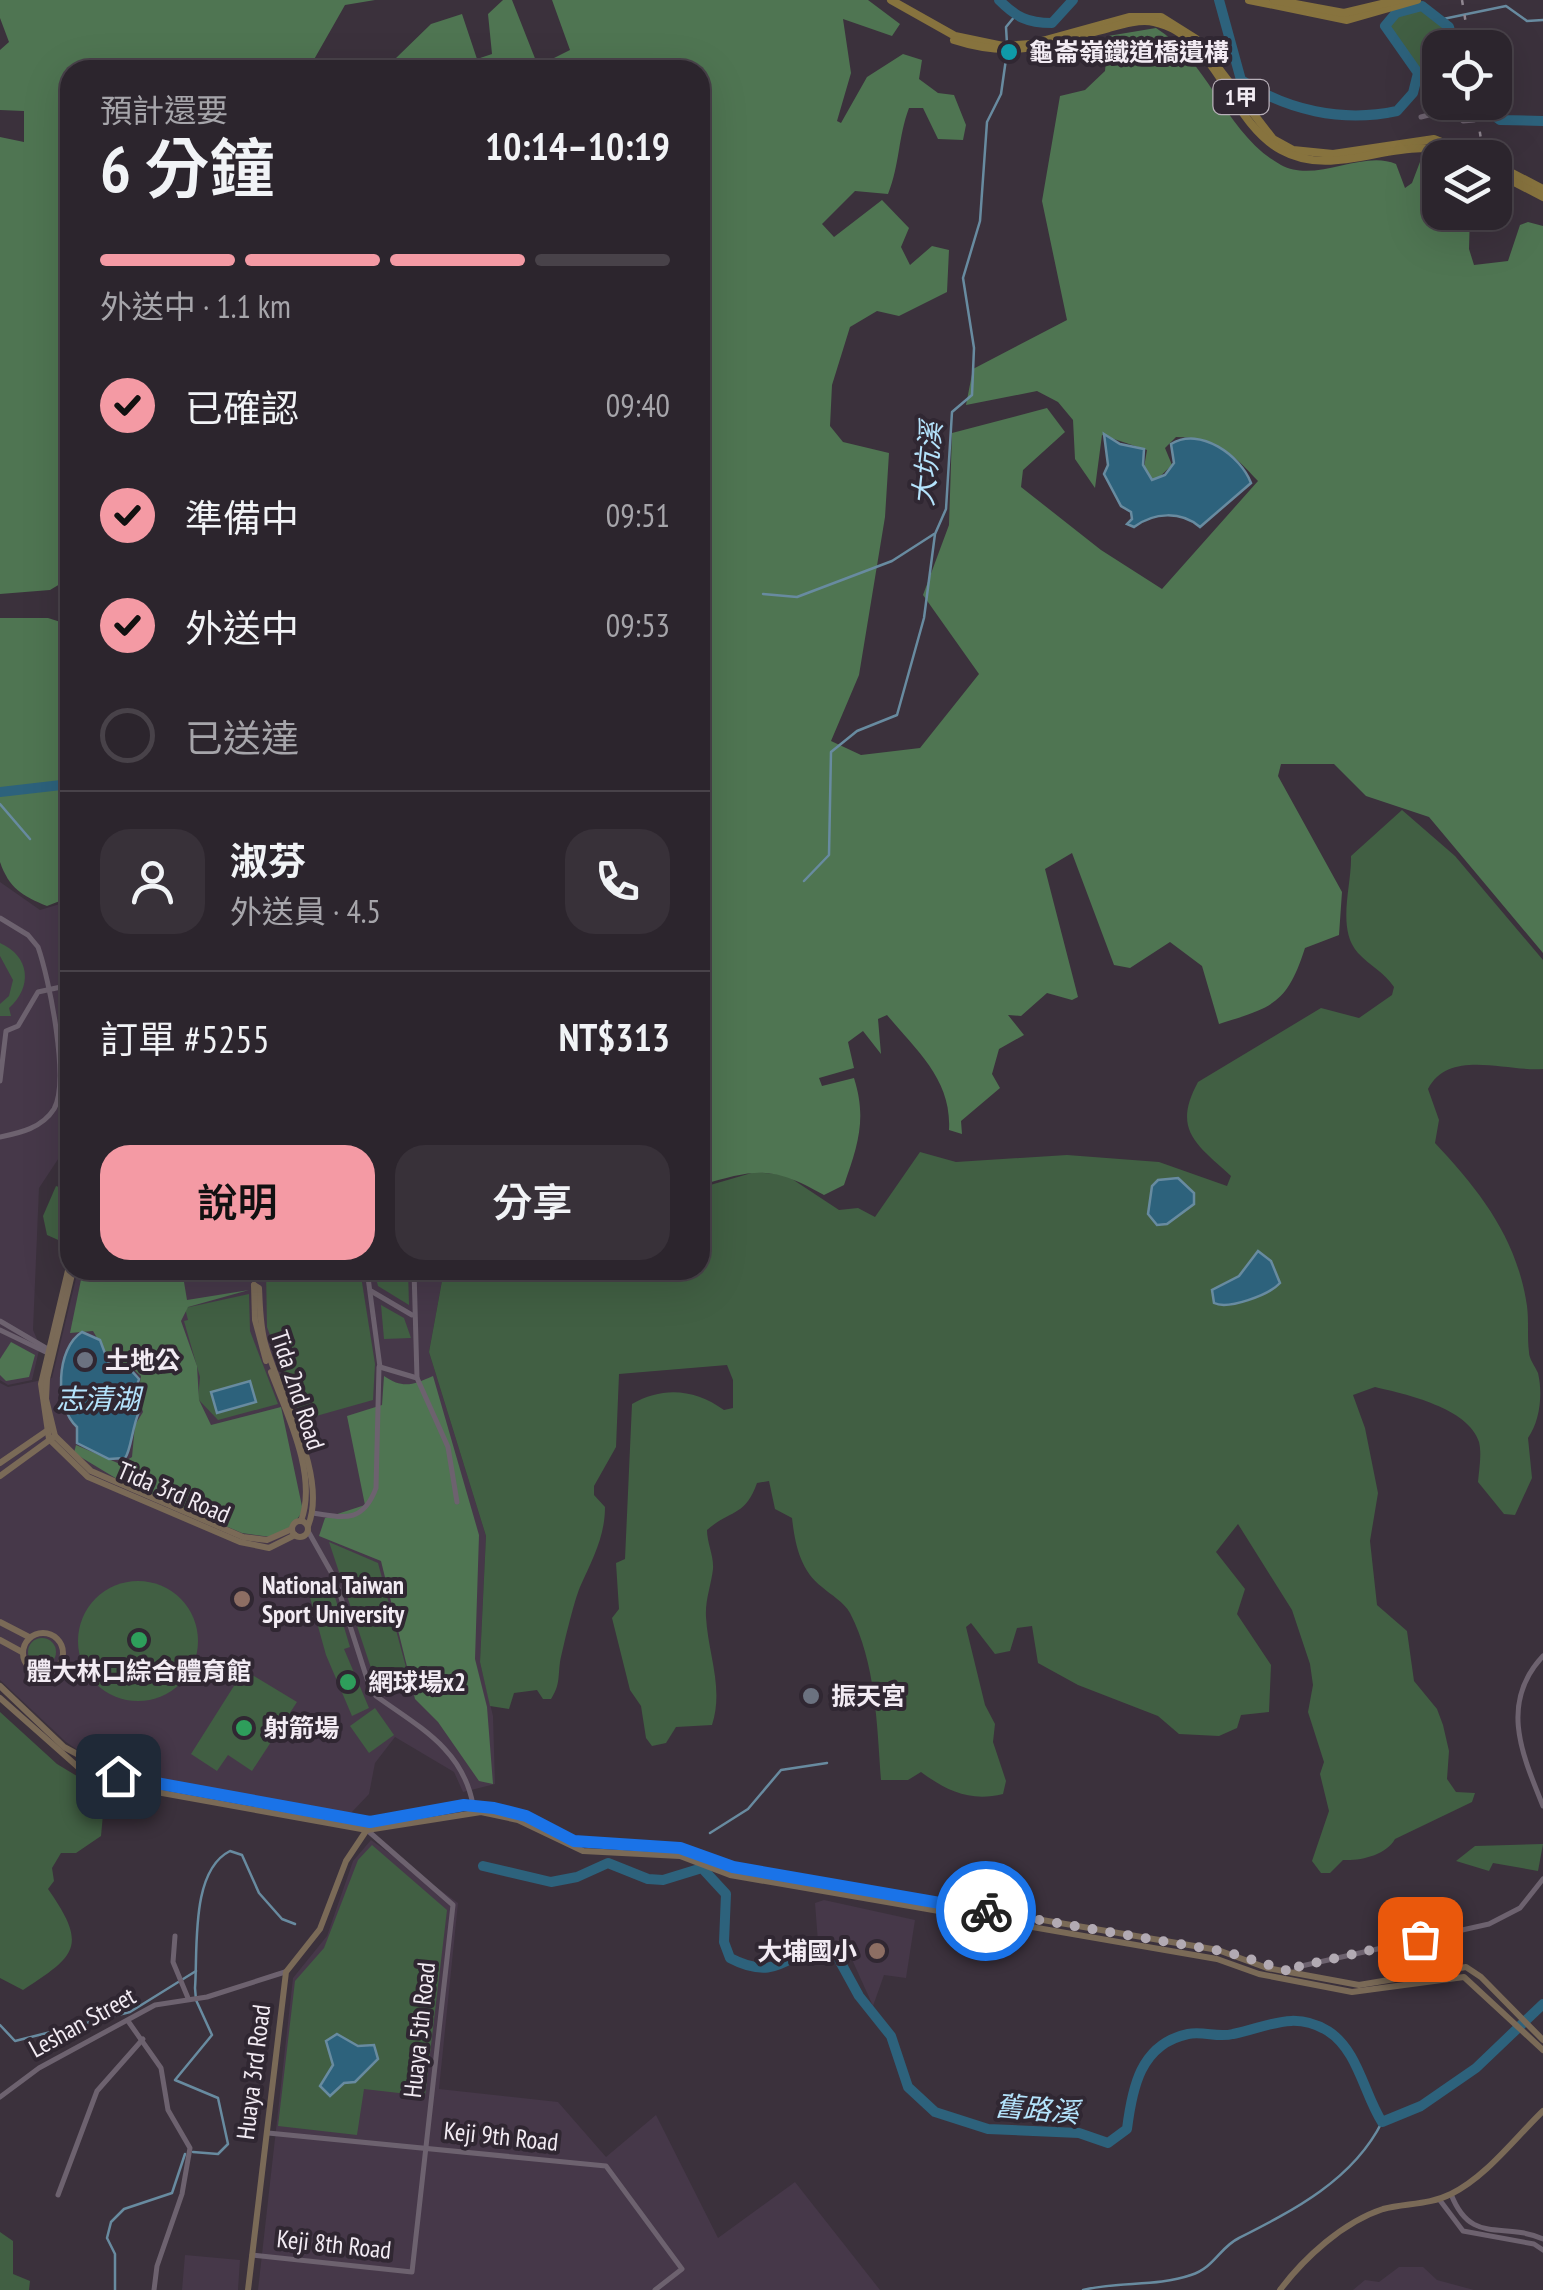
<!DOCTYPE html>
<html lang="zh-TW">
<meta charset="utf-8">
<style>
:root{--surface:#2c252d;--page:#383139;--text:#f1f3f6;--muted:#a6a5aa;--line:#484249;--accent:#f49aa4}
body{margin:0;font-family:"PT Sans Narrow","Noto Sans TC",sans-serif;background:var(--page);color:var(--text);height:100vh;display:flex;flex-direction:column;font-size:38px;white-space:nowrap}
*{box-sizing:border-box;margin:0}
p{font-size:32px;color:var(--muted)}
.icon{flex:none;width:55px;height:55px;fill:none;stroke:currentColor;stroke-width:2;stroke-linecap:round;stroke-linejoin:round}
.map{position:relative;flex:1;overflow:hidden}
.details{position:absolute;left:60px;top:60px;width:650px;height:1220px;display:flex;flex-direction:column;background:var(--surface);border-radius:30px;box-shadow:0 10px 40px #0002,0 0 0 2px var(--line)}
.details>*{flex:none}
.tools{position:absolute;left:1422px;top:30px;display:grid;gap:20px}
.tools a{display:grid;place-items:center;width:90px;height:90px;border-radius:20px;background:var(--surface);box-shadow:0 10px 40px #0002,0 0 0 2px var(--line);font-size:50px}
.pin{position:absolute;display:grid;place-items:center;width:85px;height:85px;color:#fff;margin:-42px;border-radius:20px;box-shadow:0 5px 15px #0006}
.courier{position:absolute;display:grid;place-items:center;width:100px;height:100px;margin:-50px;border:8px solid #1a73e8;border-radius:50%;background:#fff;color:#222;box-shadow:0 2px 12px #0007}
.headline em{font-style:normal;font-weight:600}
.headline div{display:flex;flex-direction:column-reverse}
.headline{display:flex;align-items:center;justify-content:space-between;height:170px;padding:0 40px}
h1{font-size:65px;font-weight:600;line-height:75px}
.bar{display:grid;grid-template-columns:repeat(4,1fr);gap:15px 10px;align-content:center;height:120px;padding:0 40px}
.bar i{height:12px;border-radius:8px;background:var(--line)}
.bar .on{background:var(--accent)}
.bar p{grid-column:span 4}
.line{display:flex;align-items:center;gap:25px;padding:0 40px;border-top:2px solid var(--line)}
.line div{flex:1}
.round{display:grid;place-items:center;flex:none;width:105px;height:105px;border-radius:30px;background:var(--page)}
ol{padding:0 40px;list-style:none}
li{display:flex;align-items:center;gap:30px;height:110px}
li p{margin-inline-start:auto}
li .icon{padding:10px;border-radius:50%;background:var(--accent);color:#111;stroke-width:4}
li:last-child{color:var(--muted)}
li i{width:55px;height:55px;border:5px solid var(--line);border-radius:50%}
.action{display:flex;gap:20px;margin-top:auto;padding:20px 40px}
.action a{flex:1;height:115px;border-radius:30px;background:var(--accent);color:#111;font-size:40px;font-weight:600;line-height:115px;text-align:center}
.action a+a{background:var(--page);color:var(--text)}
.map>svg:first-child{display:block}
</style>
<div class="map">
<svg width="1543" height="2290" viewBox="0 0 1543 2290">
<rect width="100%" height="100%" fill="#3b313c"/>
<!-- built -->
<g fill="#463849">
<path d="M0,882L40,910L70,901V1141L39,1188L33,1330L40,1346L32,1380L8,1385L0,1380Z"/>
<path d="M78,1270H444L429,1352L486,1536L480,1662L493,1716L495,1784L463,1792L454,1772L395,1737L375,1763L369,1794L351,1813L134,1777L89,1758L66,1742L0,1680V1383L8,1387L52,1378Z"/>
<path d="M371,1840L458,1903L439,2089L558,2102L606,2157L656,2115L718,2238L795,2182L880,2290H258L293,1978L327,1936L353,1861Z"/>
<path d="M824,1900L915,1920L906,1978L884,1975L873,2006L850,1955L837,1946L818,1942L815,1903Z"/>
<path d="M185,2255L240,2260L238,2290H182Z"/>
<path d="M1399,2267H1423L1437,2280L1474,2290H1353L1365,2280L1379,2282Z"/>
</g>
<!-- green -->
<g fill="#415f43">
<path d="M1420,8C1438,19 1448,26 1452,47L1440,48V79H1423L1388,27L1397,16Z"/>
<path d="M1402,810L1455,856L1543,960V1069C1507,1072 1449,1048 1428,1089L1439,1120L1435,1143C1480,1191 1517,1238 1527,1306C1529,1322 1527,1337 1529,1352C1529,1359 1535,1366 1538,1373C1543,1394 1540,1421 1528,1438L1532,1478L1515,1515L1504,1514L1478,1482C1479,1470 1482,1454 1479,1442C1469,1408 1405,1394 1375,1387L1353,1395L1365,1428L1378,1493L1370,1541L1377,1605L1407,1631L1414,1681L1437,1709L1443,1725L1449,1751L1447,1779L1456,1792L1475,1793L1472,1802L1395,1839C1386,1855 1361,1861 1343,1860L1330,1873H1321L1312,1861L1329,1811L1320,1774L1324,1762L1308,1712L1313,1685L1310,1664L1292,1610L1238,1524L1216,1552L1245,1589L1237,1614L1271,1665L1269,1712L1241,1715L1237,1728L1219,1736L1179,1734L1158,1716L1078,1685L1038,1663L1032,1626L1017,1628L1010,1651L995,1654L971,1623L966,1627L985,1705L995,1724L993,1742L1006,1781L1003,1794C970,1802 947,1791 921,1772L908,1780H881C877,1725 876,1663 850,1613C844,1602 831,1595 822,1587C800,1570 795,1544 792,1518L775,1509L769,1481L757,1483C745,1517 731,1509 707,1530C707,1543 714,1556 713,1569C711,1586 705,1600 706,1617C708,1654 724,1688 712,1725L676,1727L666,1743L652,1746L646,1738L641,1706L630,1690L612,1618L619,1609L616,1563L625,1559L632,1404C663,1386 695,1389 724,1410L733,1408V1380L727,1365L619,1374L616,1447L594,1486V1495L605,1507C605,1537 592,1560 580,1587C574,1601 563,1647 560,1662C558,1678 560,1685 551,1699H543L537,1690L514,1693L509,1709L490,1706L480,1662L486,1536L429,1352L444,1270H700V1188L755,1172L786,1175L839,1210L858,1208L875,1217L920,1152L956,1162L1067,1155L1159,1162L1227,1186L1231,1176C1196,1144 1172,1130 1198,1082L1321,1008L1359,1018L1392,995L1394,987C1384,972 1370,966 1358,953C1336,928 1352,886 1351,856Z"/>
<path d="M0,943C30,956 33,987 9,1008L11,1016H0V1004L9,996L13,980L0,956Z"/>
<path d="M56,1186L70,1191L65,1243L47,1235L43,1216Z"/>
<path d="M266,1270H360L375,1364L373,1400L302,1420L267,1327Z"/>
<path d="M374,1270H408L409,1305L378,1286Z"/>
<path d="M249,1294L250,1331L278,1404L218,1420L198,1399L200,1377L184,1321L188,1320L185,1308Z"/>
<path d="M381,1305L404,1318L411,1338L384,1339Z"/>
<path d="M329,1542L378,1563L407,1671L373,1674Z"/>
<circle cx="138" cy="1641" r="60"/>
<path d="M332,1587L350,1647L344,1649L369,1708L352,1716L326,1655L309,1594Z"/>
<circle cx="42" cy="1652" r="14"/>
<path d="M244,1670L297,1702L252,1771L228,1755L217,1771L191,1754Z"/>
<path d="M375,1708L394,1735L369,1753L350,1726Z"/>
<path d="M0,1712L57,1764L105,1793L101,1836L76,1853H61L52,1868L54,1881L48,1889C89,1947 75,1956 23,1990L0,1978Z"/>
<path d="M1543,1844L1538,1871L1493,1863L1489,1871L1456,1861L1475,1846Z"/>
<path d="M372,1845L447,1910L425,2096L364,2089L357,2135L278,2126L295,1981L324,1948L358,1860Z"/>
<path d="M0,2232L13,2241V2274L30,2281L29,2290H0Z"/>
</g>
<!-- forest -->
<g fill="#4f7552">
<path d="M0,0H375L345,5L308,70H70V578L50,590L0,594V137L24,142V111L0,110V50L9,42L0,18Z"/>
<path d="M503,0H512L538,66L570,50L552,0H868L900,24L892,36L843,19L851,73L837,121L841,123L867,77L903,54L922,60L919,79L938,93L954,95L966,125L963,140L938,139L923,108H909C898,137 900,164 888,194L855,191L822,224L834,237L882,200L909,228L901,247L910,265L932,246L949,250L947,292L899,316L877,311L850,327L832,385L830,426L843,442L889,453L885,517L859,675L831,741L861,755L920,748L979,674L923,595L949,525L952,433L1047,408L1065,432L1023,470L1021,487L1101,550L1162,589L1258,481C1232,453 1216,437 1176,437L1165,448L1172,465L1152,484L1143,473L1147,450L1102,435L1095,488L1075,459L1073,420L1058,402L1037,391L966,405L973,369L1067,320L1042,201L1060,96L1085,90L1105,71L1108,36L1156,28C1209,61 1226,135 1281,165C1316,184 1363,149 1396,164L1405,188L1412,183L1423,154L1442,157L1440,212L1470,213L1469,249L1474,265L1508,261L1520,225L1528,222L1543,226V953L1429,817L1366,796L1334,764H1281L1278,776L1342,892L1339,935L1305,948C1287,1004 1273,1007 1219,1024L1202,966L1170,942L1130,968L1114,965L1072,853L1045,869L1078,997L1072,1000L1047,993L1021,1016L1008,1015L1024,1035L999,1049L992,1074L1000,1088L961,1121L962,1134L949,1130C952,1080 917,1051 887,1015L878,1019L881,1054L863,1031L848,1042L854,1068L819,1078L822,1086L854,1078C867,1119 858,1145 844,1185L824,1195C771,1165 757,1169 700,1185V70H396L395,59L431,24L462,14L477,59L492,54L488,14Z"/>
<path d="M0,618H48L70,625V897L47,906C22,896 9,888 0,862Z"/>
<path d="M83,1270H182L187,1300L249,1290L188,1307L181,1321L197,1366L199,1400L211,1425L281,1407L303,1511L292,1526L271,1537L242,1533L122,1482L74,1453L76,1445L120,1464L132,1457L135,1425L143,1412L138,1395L141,1376L129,1365L111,1362L93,1331L70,1333Z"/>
<path d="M11,1342L35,1355L29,1377L6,1381L0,1375V1359Z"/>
<path d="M384,1376C403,1389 413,1385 433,1376L479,1535L475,1659L487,1707L493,1784L479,1781L438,1722L415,1699L381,1561L319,1536L325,1518L365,1505L347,1416L382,1405Z"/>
</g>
<!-- water -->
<g fill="#2d627c" stroke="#688ba0" stroke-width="2.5">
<path d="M1104,434L1120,444L1144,449L1143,465L1152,480L1165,475L1174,463L1171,444C1200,426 1241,456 1251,483L1200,527C1181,511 1154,512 1134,527L1127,524L1132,519L1131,512L1121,506L1104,474L1108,465Z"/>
<path d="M1178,1178L1194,1193V1204L1167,1224L1157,1225L1148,1214L1152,1186L1158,1180Z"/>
<path d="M1258,1251L1271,1261L1280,1283C1269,1295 1228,1310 1214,1303L1212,1290L1239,1276Z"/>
<path d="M82,1332L100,1340L109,1364L129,1368L139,1379L134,1395L139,1412C132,1427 131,1451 125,1458L109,1459L77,1443V1427C54,1406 56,1348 82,1332Z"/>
<path d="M250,1381L256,1402L217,1413L211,1392Z"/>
<path d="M337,2034L358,2046L374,2045L378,2059L355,2082L344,2083L330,2096L320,2086L333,2065L326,2041Z"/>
</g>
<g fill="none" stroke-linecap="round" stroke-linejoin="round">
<!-- stream -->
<g stroke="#688ba0" stroke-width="2.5">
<path d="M1443,19L1506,6L1527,21L1543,20"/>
<path d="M1007,44L1006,27L1015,16"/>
<path d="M763,594L797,597L892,561L934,534"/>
<path d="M0,804L30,839"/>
<path d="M804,881L829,855L831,752L857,731L897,715L924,618L935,534L946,509L952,412L972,395L974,348L963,278L980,221L987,122L1001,94L1007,52"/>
<path d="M710,1833L748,1809L781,1770L827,1763"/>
<path d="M0,2025L15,2041L130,2012L196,1971"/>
<path d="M193,2152L218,2154L228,2144L218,2098L175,2080L212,2035L196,2000L195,1988C198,1950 190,1871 230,1851L242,1855L259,1893L282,1919L295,1924"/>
<path d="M115,2290V2254L107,2238L111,2222L124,2209L172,2193L185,2154"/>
<path d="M1083,2290C1119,2281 1156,2287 1191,2275C1214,2268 1220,2247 1239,2238C1294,2210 1353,2180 1382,2122"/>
</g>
<!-- river -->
<g stroke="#2d627c" stroke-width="10">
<path d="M999,0C1016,17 1027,23 1052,23L1073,0"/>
<path d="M1219,0L1241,80C1286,110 1342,123 1397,111L1413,93L1418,73L1385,26L1396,13L1422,6L1449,27L1455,48"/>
<path d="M1476,102L1500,120L1543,121"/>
<path d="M0,792L70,784"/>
<path d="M483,1866L551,1882L577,1877L608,1863L648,1879L663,1880L702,1868L726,1894L724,1942L730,1958C789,1989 792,1934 836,1954L859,1996L891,2036L908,2087L935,2112L988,2129L1079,2133L1108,2143L1127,2129C1132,2089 1140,2044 1188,2034C1204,2031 1218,2038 1233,2034C1268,2027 1293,2010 1328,2031C1358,2050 1364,2094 1382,2122L1421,2106L1476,2068L1543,2004"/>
</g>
<!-- street -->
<g stroke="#6d626f" stroke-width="5">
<path d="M1421,117L1451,109L1463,121L1474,120"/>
<path d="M0,918L28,935L38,947C49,978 70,1081 54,1109C42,1128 20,1133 0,1137"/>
<path d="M0,1081L6,1031L18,1026L38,992L70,985"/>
<path d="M367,1270L380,1367L417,1378L448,1447L457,1502"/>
<path d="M414,1270L417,1378"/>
<path d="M371,1291L412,1315"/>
<path d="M0,1321L51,1351"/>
<path d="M0,1330L50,1354"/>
<path d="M312,1513C345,1518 363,1523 376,1488L379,1367"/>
<path d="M308,1531L335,1579L369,1685L376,1696C419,1727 463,1749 473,1805"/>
<path d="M1543,1656C1499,1703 1522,1754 1543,1806"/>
<path d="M175,1936L173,1962L188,1998"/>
<path d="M1295,1973L1297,1967L1489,1924L1520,1908L1543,1879"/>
<path d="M128,2021L161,2068L168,2110L190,2148L182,2194L157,2266L154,2290"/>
<path d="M0,2097L39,2068L155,2005L207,1997L285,1972"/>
<path d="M268,2133L606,2166L682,2269L655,2290"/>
<path d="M1451,2194C1471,2246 1503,2221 1543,2239"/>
<path d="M58,2195L97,2091L143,2039"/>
<path d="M1439,2199L1463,2231L1534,2244L1543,2250"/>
<path d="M252,2255L412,2272L453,1905L367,1830"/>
</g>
<!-- secondary -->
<g stroke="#7a6a57" stroke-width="6">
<path d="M254,1285L259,1288C260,1307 260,1325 265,1343C278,1392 329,1475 308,1526"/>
<path d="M254,1285L255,1320L266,1361"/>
<path d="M271,1372C287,1414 318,1476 301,1521"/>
<path d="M55,1436L91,1471L243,1537L267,1540L292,1529"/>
<path d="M49,1439L88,1477L240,1542L269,1548L295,1535"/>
<path d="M49,1439L41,1384L70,1262"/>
<path d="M0,1463L48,1430"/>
<path d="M0,1476L55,1436L46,1399L47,1379L73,1270"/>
<circle cx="300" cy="1529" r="8"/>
<path d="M0,1622L29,1637"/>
<circle cx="43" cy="1653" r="20"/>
<path d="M0,1640L22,1652"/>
<path d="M0,1686L64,1747L118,1776L370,1822L481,1805L526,1816L574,1841L680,1849L733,1867L1218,1950L1267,1968L1359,1985L1466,1967L1481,1977L1543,2040"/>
<path d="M0,1698L78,1767L140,1789L367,1830L481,1812L518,1820L583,1851L680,1856L730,1875L1217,1959L1259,1974L1352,1992L1464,1977L1543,2050"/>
<path d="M248,2290L286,1972L320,1929L346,1861L368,1828"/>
<path d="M1280,2290C1304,2258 1343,2222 1383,2209C1405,2203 1429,2205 1451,2194C1486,2177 1515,2138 1543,2111"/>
</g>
<!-- primary -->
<g stroke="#87733e" stroke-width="8">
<path d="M891,0L955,36L1003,46L1031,44L1129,17H1161L1196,39L1273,139L1293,150L1333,154L1434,139L1481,158"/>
<path d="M1249,0L1347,20L1417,0"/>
<path d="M1274,0L1344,13L1398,0"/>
<path d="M954,40C1015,60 1050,43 1109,28C1123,24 1140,19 1154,22C1217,35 1229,122 1281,150C1340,183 1405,127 1466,158"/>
<path d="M1495,164L1543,189"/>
<path d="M1495,172L1543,197"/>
</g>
<!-- rail -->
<g stroke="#908791" stroke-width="2.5" stroke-dasharray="5 10" stroke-linecap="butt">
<path d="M1462,0L1470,48"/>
<path d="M1475,102L1484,158"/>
<path d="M1495,207L1497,220"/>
</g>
</g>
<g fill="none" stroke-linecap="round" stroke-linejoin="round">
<!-- done -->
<path stroke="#b2aab3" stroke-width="10" stroke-dasharray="0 18" d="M986,1911L1227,1952L1295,1973L1297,1967L1420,1939"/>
<!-- route -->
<path stroke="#1a73e8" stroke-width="12" d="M118,1776L370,1822L464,1805L494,1808L526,1816L574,1841L680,1848L733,1867L986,1911"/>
</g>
<!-- markers -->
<circle fill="#0f9aa8" stroke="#302732" stroke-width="4" cx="1009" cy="52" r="10"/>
<g fill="#6b7280" stroke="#302732" stroke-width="4">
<circle cx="85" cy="1360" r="10"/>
<circle cx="811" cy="1696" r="10"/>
</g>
<g fill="#8d6e63" stroke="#302732" stroke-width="4">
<circle cx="242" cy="1599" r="10"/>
<circle cx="877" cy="1951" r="10"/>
</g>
<g fill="#2e9e5b" stroke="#302732" stroke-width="4">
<circle cx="139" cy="1640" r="10"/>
<circle cx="348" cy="1682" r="10"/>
<circle cx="244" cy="1728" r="10"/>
</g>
<g text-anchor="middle" stroke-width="8" stroke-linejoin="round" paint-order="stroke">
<!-- shield labels -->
<rect fill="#302732" stroke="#b8b0b9" stroke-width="2.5" x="1213.5" y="80" width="55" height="34" rx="8"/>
<g font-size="22" font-weight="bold" fill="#f2ebf3">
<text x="1241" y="105">1甲</text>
</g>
<!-- poi labels -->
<g font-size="25" font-weight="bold" fill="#f2ebf3" stroke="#302732" text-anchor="start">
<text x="1029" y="61">龜崙嶺鐵道橋遺構</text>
<text x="105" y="1369">土地公</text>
<text x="262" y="1594">National Taiwan<tspan x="262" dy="29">Sport University</tspan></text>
<text x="139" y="1680" text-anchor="middle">體大林口綜合體育館</text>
<text x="368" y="1691">網球場x2</text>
<text x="831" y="1705">振天宮</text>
<text x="264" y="1737">射箭場</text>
<text x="857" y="1960" text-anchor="end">大埔國小</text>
</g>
<!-- street labels -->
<g font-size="25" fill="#f2ebf3" stroke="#302732">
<text transform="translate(298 1390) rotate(72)" y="9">Tida 2nd Road</text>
<text transform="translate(174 1492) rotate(23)" y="9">Tida 3rd Road</text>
<text transform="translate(82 2022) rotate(-29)" y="9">Leshan Street</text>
<text transform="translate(419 2030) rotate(-84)" y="9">Huaya 5th Road</text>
<text transform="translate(253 2072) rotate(-83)" y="9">Huaya 3rd Road</text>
<text transform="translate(501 2136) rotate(6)" y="9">Keji 9th Road</text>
<text transform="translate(334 2244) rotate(6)" y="9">Keji 8th Road</text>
</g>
<!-- water labels -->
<g font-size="28" font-style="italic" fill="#b4e3fc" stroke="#302732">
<text transform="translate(927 464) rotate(-84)" y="10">大坑溪</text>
<text x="98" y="1409">志清湖</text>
<text transform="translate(1037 2109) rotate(5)" y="10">舊路溪</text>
</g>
</g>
</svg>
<div class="tools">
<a><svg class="icon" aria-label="locate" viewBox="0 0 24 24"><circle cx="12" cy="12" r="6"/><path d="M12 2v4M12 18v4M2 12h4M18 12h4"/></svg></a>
<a><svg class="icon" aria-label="layers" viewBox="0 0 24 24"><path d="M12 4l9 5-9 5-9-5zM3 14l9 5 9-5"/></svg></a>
</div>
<div class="pin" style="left:1420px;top:1939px;background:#ea580c"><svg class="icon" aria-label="bag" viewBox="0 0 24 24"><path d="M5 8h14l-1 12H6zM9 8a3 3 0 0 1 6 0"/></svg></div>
<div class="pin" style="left:118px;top:1776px;background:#1f2937"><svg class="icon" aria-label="home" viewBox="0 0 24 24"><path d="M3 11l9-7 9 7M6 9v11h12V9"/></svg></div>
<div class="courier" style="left:986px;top:1911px"><svg class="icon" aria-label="bike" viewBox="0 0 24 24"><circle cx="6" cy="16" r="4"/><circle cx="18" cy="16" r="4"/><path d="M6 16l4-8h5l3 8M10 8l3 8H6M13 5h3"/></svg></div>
<section class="details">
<div class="headline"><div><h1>6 分鐘</h1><p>預計還要</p></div><em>10:14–10:19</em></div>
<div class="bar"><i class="on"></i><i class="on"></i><i class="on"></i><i></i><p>外送中 · 1.1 km</p></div>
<ol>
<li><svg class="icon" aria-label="check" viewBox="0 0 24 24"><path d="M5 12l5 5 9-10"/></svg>已確認<p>09:40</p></li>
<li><svg class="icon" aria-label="check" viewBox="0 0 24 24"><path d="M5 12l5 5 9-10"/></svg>準備中<p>09:51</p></li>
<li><svg class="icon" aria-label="check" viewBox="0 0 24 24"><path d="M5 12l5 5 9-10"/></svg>外送中<p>09:53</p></li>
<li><i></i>已送達</li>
</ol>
<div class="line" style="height:180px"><a class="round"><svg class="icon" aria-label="person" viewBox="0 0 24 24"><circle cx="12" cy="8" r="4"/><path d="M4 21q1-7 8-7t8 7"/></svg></a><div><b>淑芬</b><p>外送員 · 4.5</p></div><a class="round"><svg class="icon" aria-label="phone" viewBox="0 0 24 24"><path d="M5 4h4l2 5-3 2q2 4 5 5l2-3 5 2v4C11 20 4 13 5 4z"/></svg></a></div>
<div class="line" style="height:130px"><div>訂單 #5255</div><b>NT$313</b></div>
<div class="action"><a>說明</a><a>分享</a></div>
</section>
</div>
